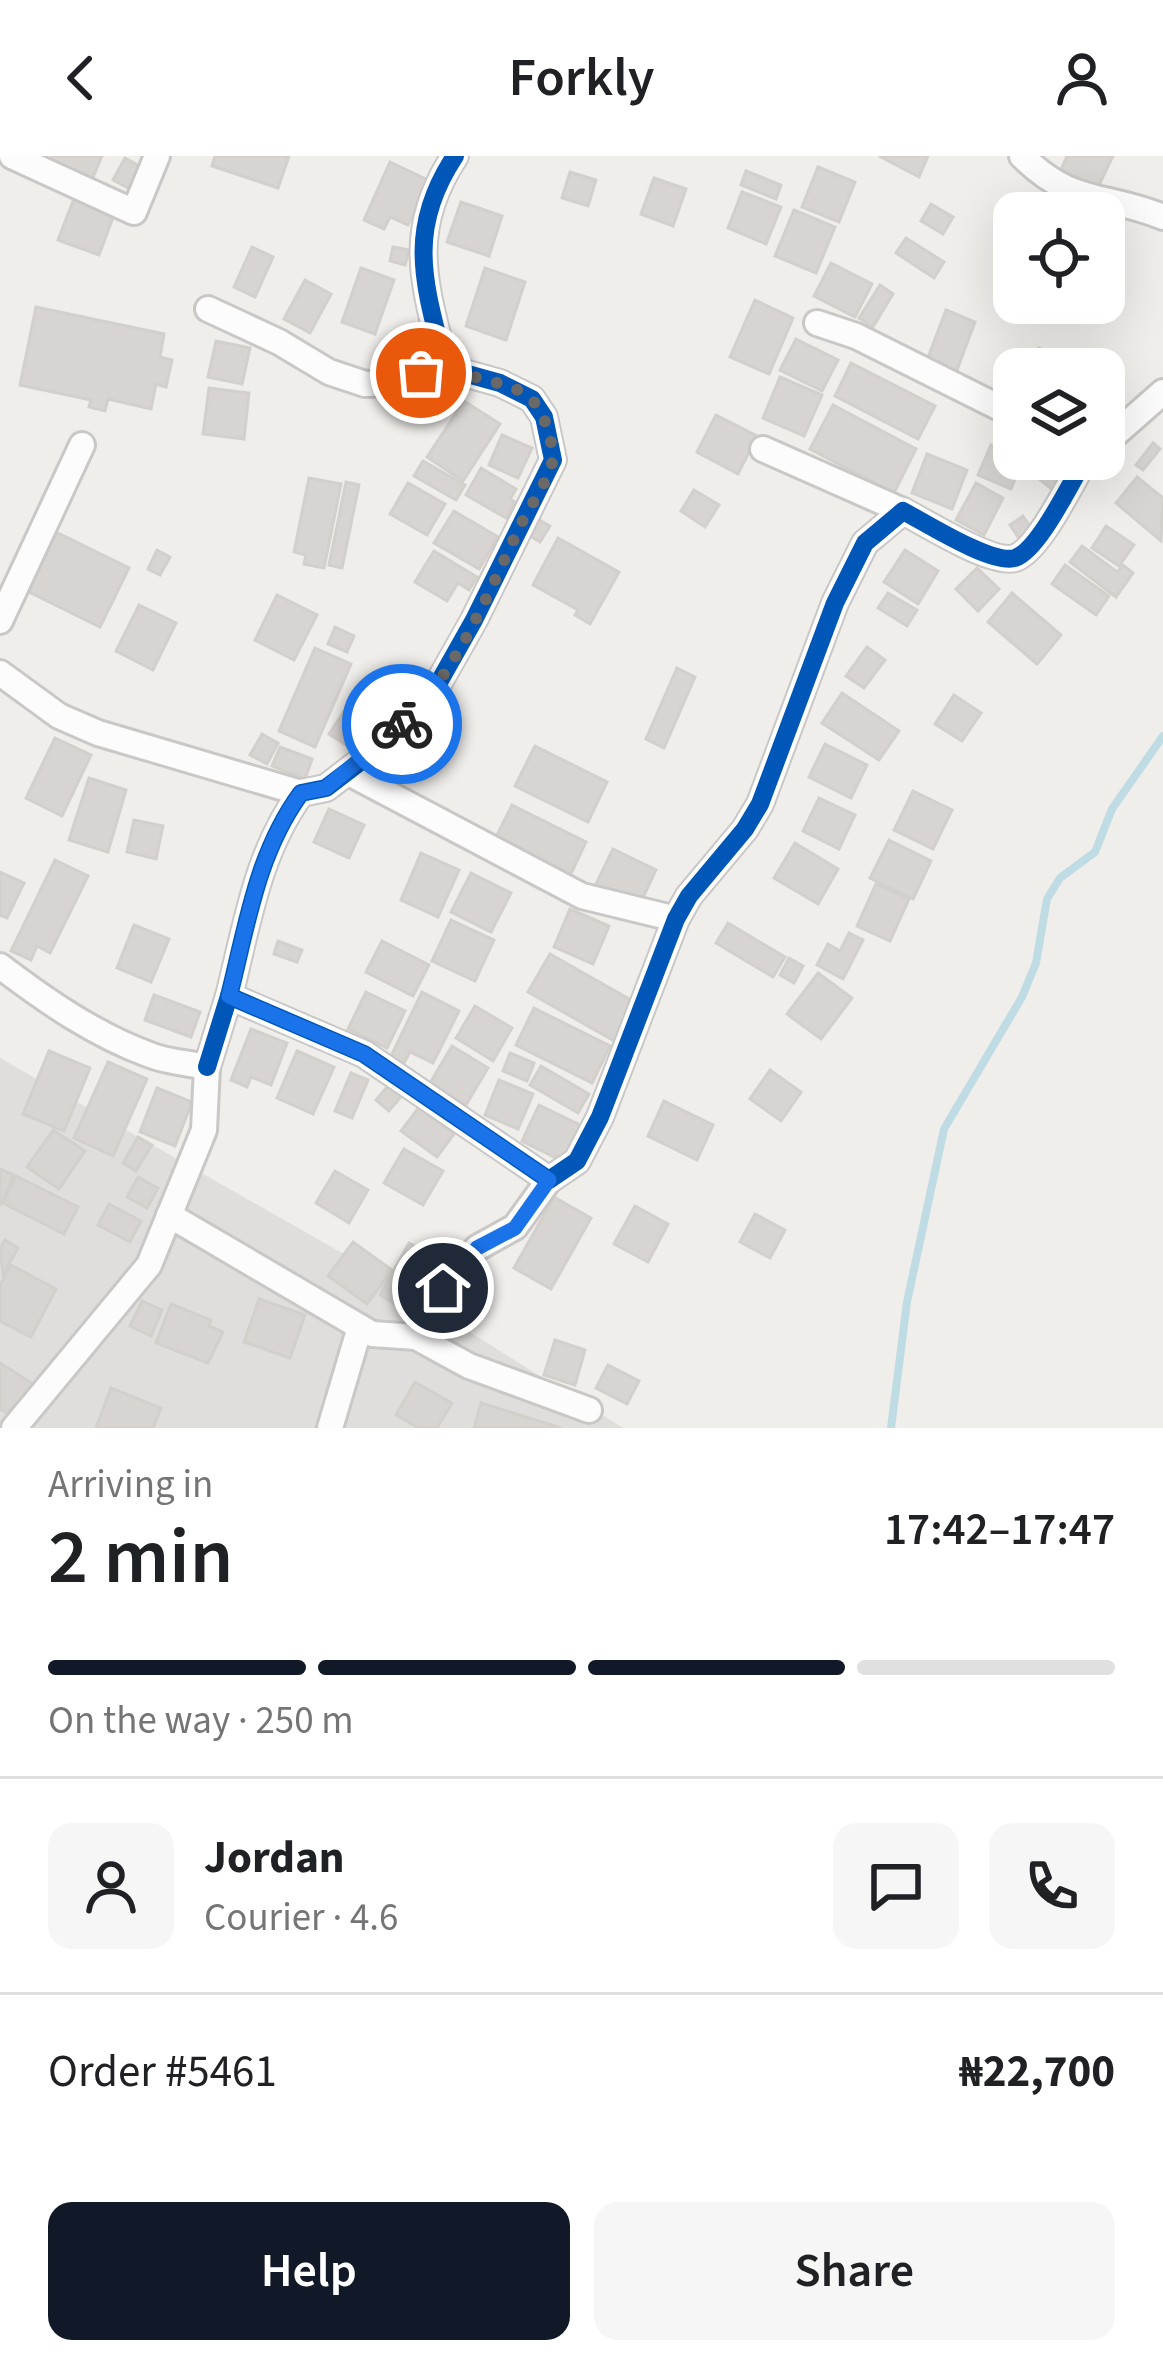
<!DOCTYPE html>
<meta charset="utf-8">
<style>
:root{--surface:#fff;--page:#f6f6f6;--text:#202124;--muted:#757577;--line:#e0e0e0;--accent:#111827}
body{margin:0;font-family:"Source Sans 3",sans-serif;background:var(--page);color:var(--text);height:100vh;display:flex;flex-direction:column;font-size:45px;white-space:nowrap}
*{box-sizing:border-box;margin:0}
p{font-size:39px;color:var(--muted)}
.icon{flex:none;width:66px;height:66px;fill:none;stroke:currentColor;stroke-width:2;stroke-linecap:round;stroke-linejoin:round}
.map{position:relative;height:1272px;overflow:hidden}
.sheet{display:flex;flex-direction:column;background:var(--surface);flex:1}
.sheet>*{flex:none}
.controls{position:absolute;left:993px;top:36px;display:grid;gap:24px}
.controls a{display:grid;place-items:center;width:132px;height:132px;border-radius:24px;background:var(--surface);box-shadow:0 12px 48px #0002;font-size:60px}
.pin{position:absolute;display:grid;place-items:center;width:102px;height:102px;color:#fff;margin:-51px;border:6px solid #fff;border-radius:50%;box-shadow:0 3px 12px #0007}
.courier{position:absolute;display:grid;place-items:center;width:120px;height:120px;margin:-60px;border:9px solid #1a73e8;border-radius:50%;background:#fff;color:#222;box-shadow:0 3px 15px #0007}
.overview em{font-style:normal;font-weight:600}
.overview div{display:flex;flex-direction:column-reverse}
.overview{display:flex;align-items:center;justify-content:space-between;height:204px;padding:0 48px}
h1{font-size:78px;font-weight:600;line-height:90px}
.bar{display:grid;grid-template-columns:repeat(4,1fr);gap:18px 12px;align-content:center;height:144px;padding:0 48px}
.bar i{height:15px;border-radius:9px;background:var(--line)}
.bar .active{background:var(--accent)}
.bar p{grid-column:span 4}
.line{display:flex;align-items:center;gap:30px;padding:0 48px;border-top:3px solid var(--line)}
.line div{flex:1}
.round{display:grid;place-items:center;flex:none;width:126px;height:126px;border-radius:24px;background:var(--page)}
.action{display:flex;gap:24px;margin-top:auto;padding:24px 48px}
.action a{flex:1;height:138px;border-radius:24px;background:var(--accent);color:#fff;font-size:48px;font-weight:600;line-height:138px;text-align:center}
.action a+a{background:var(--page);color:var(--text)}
header{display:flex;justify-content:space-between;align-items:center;height:156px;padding:0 48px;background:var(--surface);font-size:54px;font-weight:600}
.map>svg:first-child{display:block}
</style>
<header><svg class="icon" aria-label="back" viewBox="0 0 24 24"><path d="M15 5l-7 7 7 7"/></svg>Forkly<svg class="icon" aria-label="person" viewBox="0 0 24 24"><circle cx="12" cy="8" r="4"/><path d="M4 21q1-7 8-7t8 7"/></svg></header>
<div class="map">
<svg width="1163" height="1272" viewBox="0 0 1163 1272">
<rect width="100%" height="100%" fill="#f0eeeb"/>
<!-- residential -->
<path fill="#dfdedc" d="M0,902L358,1106L623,1272H0Z"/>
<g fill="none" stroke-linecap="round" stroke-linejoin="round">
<!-- stream -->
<path stroke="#bfdbe3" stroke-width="8" d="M891,1272L907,1146L944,973L1022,841L1036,807L1047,743L1060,722L1095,696L1112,653L1163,580"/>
</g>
<!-- building -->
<g fill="#d7d4d2" stroke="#d3d0cc" stroke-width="3">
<path d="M52,0H102L90,28L48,10Z"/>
<path d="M215,0H289L278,32L212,10Z"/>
<path d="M879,0H928L919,21Z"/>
<path d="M1067,0H1113L1098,31L1061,14Z"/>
<path d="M125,2L141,11L130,33L113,24Z"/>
<path d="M390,6L428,24L408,69L390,61L384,73L364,64Z"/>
<path d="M818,11L855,26L839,66L802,51Z"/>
<path d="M746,15L781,29L776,43L741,29Z"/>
<path d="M570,16L596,24L588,50L562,42Z"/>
<path d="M654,22L686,33L673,70L641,58Z"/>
<path d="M742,36L781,51L766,88L728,72Z"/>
<path d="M75,40L115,56L99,99L58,84Z"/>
<path d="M461,46L502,60L489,100L447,86Z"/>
<path d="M931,48L953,61L943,78L921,65Z"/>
<path d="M794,54L835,71L816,117L775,100Z"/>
<path d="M906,82L944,106L934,122L896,97Z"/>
<path d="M252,91L273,101L255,141L234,131Z"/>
<path d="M393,91L409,94L405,109L390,105Z"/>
<path d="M831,107L872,128L855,161L814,140Z"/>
<path d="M361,112L394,124L375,178L342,166Z"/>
<path d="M485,112L525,126L506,184L466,170Z"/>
<path d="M305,124L331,138L310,177L284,163Z"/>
<path d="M880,129L893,138L873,171L859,162Z"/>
<path d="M755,144L793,162L769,218L730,201Z"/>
<path d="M36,151L164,178L160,201L172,204L166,231L156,228L151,253L108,243L105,255L89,251L91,244L20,229Z"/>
<path d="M946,154L975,166L955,219L926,207Z"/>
<path d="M796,183L838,204L822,235L780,214Z"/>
<path d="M216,185L250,192L242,228L208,221Z"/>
<path d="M1039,192L1072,207L1069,213H1030Z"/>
<path d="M851,207L935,250L918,283L835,240Z"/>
<path d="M780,221L822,239L804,280L763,262Z"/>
<path d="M209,232L249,237L244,283L203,278Z"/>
<path d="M464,245L500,268L463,325L427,301Z"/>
<path d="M833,249L916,293L894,337L810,293Z"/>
<path d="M716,259L757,280L738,318L697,296Z"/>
<path d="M502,279L532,292L518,322L489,309Z"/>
<path d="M1153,287L1160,293L1143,314L1136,309Z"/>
<path d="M991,289L1014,299V303H1023L1011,333L978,319Z"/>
<path d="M927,298L967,314L952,353L912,337Z"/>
<path d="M1038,303L1069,325L1058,338L1029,315Z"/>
<path d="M423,305L465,329L456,344L414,320Z"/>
<path d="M481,312L516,333L510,343L515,346L506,362L466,339Z"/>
<path d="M1137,321L1163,342L1161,385L1116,347Z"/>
<path d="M309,322L341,328L324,412L304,408L306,399L294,396Z"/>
<path d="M346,326L359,329L342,412L329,409Z"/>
<path d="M408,327L445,348L427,379L390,358Z"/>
<path d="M976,327L1003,342L984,379L956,364Z"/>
<path d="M694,334L719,349L705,371L681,355Z"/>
<path d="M454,355L498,381L479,413L434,387Z"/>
<path d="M1023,360L1033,375L1020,384L1010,369Z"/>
<path d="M534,361L550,370L540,386L525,377Z"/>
<path d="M1106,370L1134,389L1119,410L1092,392Z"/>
<path d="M56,376L129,412L100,471L27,435Z"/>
<path d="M558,382L619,416L590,468L575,459L578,454L533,429Z"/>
<path d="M1082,390L1117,416L1123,409L1133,417L1116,441L1070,406Z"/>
<path d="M157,394L170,401L160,419L148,413Z"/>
<path d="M905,394L938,415L918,448L884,426Z"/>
<path d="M434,395L477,421L469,434L458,427L447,445L415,426Z"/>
<path d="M1065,409L1109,440L1096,459L1052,428Z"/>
<path d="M977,412L999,433L978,455L956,433Z"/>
<path d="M888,437L917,454L907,470L878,452Z"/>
<path d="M1012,437L1061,479L1037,508L988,466Z"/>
<path d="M277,439L317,459L294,504L255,484Z"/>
<path d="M139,449L176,467L153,514L116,495Z"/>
<path d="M335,471L354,480L347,496L328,488Z"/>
<path d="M867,491L885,504L864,532L846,520Z"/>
<path d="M315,492L351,508L315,591L279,575Z"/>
<path d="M677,512L695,521L664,592L646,583Z"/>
<path d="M361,530L393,551L362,599L329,578Z"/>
<path d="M842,537L899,575L879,604L822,567Z"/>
<path d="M954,539L981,557L962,585L935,568Z"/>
<path d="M262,578L278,587L267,608L250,599Z"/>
<path d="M55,582L91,599L62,660L26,642Z"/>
<path d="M825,588L867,609L851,642L809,621Z"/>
<path d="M535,590L607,626L588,666L515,630Z"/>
<path d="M280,591L312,603L305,623L272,610Z"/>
<path d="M89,622L126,634L108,696L69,684Z"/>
<path d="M913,635L952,654L933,693L894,674Z"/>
<path d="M819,642L855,659L839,693L803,675Z"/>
<path d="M512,649L586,686L569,722L494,685Z"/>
<path d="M329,653L364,669L349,702L314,686Z"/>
<path d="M134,664L163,670L156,703L127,696Z"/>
<path d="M889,684L931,705L913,743L870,722Z"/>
<path d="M795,687L838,713L818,748L774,722Z"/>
<path d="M613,693L656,714L639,750L596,728Z"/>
<path d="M421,697L459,714L438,761L401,744Z"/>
<path d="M55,704L88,720L50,797L37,790L31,804L11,795Z"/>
<path d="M0,716L24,727L7,762L0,759Z"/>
<path d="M471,717L511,737L491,776L451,756Z"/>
<path d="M876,728L909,743L890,785L857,770Z"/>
<path d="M570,753L609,770L593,808L554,791Z"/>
<path d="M451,764L494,784L475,825L432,805Z"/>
<path d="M728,767L785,801L773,821L716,787Z"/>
<path d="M134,769L169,783L151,826L117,812Z"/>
<path d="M849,777L863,784L843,823L817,809L828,788L840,795Z"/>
<path d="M278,785L302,794L297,806L274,798Z"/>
<path d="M382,785L429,809L413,840L366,816Z"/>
<path d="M550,798L638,848L616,886L528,836Z"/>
<path d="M789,802L803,810L794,827L780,819Z"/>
<path d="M818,817L852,842L821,883L787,858Z"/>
<path d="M366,836L405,855L387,892L348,873Z"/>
<path d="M422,836L459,855L433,907L410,896L404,907L391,900Z"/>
<path d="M154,839L200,856L191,881L145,864Z"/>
<path d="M475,850L512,872L493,905L456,882Z"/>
<path d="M534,852L610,890L592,927L516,889Z"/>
<path d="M251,873L287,887L271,929L251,921L247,931L231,924Z"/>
<path d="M452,890L488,912L466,949L430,927Z"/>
<path d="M49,895L90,912L64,975L23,958Z"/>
<path d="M297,895L334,911L313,958L277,942Z"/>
<path d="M510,897L534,907L527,925L503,915Z"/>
<path d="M108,906L147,923L113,1000L74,982Z"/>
<path d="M541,910L589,938L578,957L530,929Z"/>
<path d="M770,914L801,936L781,965L750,943Z"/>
<path d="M351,917L368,924L352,962L335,955Z"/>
<path d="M499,924L533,938L518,973L485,959Z"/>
<path d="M391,926L404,937L389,955L376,944Z"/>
<path d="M157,932L192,946L175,990L140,976Z"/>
<path d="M664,945L713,969L697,1004L648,980Z"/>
<path d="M539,949L586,972L568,1008L522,985Z"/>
<path d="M419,951L454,978L437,1001L401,975Z"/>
<path d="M53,974L85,995L59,1033L27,1011Z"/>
<path d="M138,981L152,989L136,1015L123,1007Z"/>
<path d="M404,993L443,1015L423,1049L384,1027Z"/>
<path d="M0,1013L14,1019L0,1050Z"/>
<path d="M335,1015L368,1034L349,1067L316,1047Z"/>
<path d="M16,1020L78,1051L64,1078L3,1047Z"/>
<path d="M138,1021L158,1032L147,1052L127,1041Z"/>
<path d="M554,1041L591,1062L551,1133L514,1112Z"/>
<path d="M109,1048L141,1065L130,1086L98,1069Z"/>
<path d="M635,1050L668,1068L648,1106L614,1088Z"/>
<path d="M755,1058L785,1074L770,1102L740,1086Z"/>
<path d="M5,1084L18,1092L3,1118L0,1092Z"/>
<path d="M353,1086L392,1114L367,1148L328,1120Z"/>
<path d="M409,1087L446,1108L417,1160L380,1139Z"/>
<path d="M11,1109L56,1133L31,1181L0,1165V1129Z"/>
<path d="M259,1143L305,1159L290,1202L244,1186Z"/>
<path d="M142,1145L162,1154L151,1180L130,1170Z"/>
<path d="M171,1148L211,1164L209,1170L223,1176L208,1207L156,1187Z"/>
<path d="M555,1184L585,1194L575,1229L544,1219Z"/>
<path d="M0,1207L33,1228L12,1261L0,1253Z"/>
<path d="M608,1209L639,1225L627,1248L596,1232Z"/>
<path d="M415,1226L452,1247L437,1272H419L396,1259Z"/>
<path d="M111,1232L161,1252L153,1272H96Z"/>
<path d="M481,1247L561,1272H474Z"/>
</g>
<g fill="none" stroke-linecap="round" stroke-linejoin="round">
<defs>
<g id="street">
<path d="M12,0L134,56L157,0"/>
<path d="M1022,0C1072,50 1105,37 1163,61"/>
<path d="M208,153L279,186L329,216L365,228L398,227L444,206"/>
<path d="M817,167L856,180L1014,259"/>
<path d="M1104,288L1163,236"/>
<path d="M763,293L903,355"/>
<path d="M0,465L82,289"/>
<path d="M0,517L59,560L98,577L301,637"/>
<path d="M347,616L582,740L676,763"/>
<path d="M0,810C46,845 95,879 150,899C167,906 188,907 207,911L204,974L149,1109L14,1272"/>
<path d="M229,840C247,769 257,697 301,637L326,632L369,599L430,542L474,464L553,304L544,261L532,243L500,227L453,214L444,206C424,127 406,74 455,0"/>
<path d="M207,911L229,840L364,898L549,1024L577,1005L600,961L676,763L689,740L745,673L760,648L835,447L865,387L903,355C926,367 992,409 1015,402C1039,394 1071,326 1085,303"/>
<path d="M169,1059L372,1178L416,1181L443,1132L477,1092L515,1071L549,1024"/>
<path d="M416,1181L469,1210L589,1254"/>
<path d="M330,1272L360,1171"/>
</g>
</defs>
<!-- street casing -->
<use href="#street" stroke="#c9c8c7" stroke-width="30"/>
<!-- street -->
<use href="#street" stroke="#fdfcfc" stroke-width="24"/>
<defs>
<g id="cycleway">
<path d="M229,840C247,769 257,697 301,637L326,632L369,599L430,542L474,464L553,304L544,261L532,243L500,227L453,214L444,206C424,127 406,74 455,0"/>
<path d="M207,911L229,840L364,898L549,1024L577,1005L600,961L676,763L689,740L745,673L760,648L835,447L865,387L903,355C926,367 992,409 1015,402C1039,394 1071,326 1085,303"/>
</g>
</defs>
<!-- cycleway casing -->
<use href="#cycleway" stroke="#fff" stroke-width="26"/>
<!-- cycleway -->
<use href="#cycleway" stroke="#0057b8" stroke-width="18"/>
</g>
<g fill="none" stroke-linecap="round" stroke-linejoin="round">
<!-- done -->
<path stroke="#6a6968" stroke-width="12" stroke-dasharray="0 21.6" d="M402,568C459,515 489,434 523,364C532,347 547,326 552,307C555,291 545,258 534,246C512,221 468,228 444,206L421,217"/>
<!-- route -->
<path stroke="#1a73e8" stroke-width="15" d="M402,568L326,632L301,637C257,697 247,769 229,840L364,898L549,1024L515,1072L477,1092L443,1132"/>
</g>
</svg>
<div class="controls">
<a><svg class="icon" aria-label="locate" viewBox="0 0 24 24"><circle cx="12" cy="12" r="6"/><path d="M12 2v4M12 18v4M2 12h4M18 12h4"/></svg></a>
<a><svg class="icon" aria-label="layers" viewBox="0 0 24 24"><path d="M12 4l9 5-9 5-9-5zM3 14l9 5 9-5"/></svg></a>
</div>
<div class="pin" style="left:421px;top:217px;background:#ea580c"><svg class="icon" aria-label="bag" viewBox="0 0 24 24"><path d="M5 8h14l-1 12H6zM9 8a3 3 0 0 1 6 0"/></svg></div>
<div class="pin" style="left:443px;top:1132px;background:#1f2937"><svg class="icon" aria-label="home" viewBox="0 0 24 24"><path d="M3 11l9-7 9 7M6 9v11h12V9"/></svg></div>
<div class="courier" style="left:402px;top:568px"><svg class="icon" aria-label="bike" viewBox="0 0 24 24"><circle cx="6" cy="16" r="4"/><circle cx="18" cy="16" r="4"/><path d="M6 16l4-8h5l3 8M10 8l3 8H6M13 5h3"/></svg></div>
</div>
<section class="sheet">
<div class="overview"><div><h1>2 min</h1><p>Arriving in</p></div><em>17:42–17:47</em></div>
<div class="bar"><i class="active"></i><i class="active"></i><i class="active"></i><i></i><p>On the way · 250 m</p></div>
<div class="line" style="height:216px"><a class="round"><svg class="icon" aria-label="person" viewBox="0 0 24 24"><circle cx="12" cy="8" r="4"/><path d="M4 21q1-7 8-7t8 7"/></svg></a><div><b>Jordan</b><p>Courier · 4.6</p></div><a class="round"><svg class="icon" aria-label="chat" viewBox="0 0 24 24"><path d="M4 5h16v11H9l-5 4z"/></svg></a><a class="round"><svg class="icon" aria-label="phone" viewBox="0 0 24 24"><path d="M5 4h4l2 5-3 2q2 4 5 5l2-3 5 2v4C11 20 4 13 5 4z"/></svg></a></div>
<div class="line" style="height:156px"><div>Order #5461</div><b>₦22,700</b></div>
<div class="action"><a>Help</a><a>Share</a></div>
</section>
